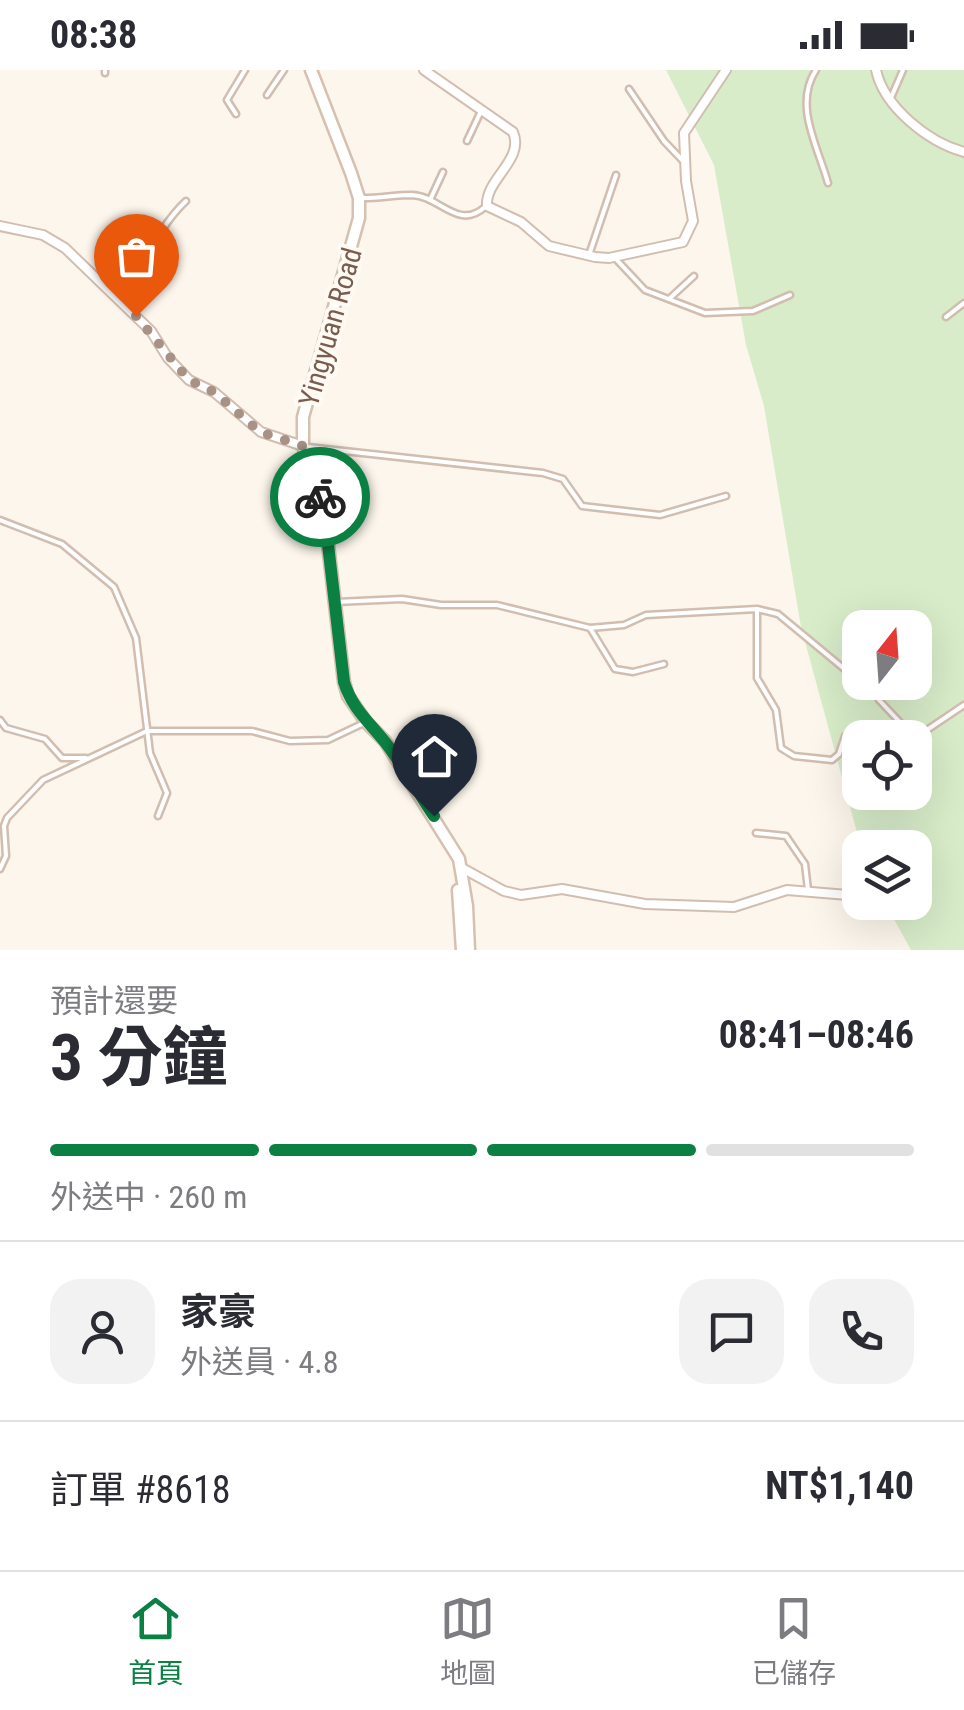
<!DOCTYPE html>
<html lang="zh-TW">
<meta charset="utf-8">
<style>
:root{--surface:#fff;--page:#f2f2f3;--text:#2b2b33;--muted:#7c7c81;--line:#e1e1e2;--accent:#0b8043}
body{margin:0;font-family:"Roboto Condensed","Noto Sans TC",sans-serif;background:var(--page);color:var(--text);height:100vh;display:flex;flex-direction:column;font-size:38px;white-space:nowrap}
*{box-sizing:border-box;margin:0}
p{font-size:32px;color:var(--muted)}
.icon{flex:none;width:55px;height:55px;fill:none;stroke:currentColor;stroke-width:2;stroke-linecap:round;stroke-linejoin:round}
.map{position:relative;height:880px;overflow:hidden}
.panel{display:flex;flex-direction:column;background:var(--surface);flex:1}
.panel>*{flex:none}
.needle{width:65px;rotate:17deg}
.controls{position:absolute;left:842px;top:540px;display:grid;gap:20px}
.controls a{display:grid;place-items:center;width:90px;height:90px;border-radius:20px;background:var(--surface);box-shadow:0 10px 40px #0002;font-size:50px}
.pin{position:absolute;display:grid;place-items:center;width:85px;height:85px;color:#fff;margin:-102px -42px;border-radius:50% 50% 50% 0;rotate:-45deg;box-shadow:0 0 10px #0007}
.pin .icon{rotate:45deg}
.courier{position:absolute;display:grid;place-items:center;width:100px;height:100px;margin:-50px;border:8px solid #0b8043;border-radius:50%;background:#fff;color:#222;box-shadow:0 2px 12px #0007}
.summary em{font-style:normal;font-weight:700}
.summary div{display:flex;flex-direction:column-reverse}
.summary{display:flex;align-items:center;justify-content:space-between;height:170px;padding:0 50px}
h1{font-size:65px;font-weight:700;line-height:75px}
.bar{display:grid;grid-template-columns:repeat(4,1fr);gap:15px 10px;align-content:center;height:120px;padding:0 50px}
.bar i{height:12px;border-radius:8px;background:var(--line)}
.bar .on{background:var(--accent)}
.bar p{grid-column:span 4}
.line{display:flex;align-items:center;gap:25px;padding:0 50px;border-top:2px solid var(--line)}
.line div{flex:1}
.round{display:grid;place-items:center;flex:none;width:105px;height:105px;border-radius:30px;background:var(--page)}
.status{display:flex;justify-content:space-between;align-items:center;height:70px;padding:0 50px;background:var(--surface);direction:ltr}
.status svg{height:28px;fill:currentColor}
.dock{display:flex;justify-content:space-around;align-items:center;height:140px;border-top:2px solid var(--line);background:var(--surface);font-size:28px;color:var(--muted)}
.dock a{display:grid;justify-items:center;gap:5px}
.dock .on{color:var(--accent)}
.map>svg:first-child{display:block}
</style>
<div class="status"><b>08:38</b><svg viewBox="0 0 49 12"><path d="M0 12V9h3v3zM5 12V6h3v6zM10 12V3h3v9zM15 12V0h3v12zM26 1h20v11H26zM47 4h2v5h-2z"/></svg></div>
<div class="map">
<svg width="964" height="880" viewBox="0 0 964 880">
<rect width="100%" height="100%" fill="#fdf6ec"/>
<!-- green -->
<path fill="#d8ecc9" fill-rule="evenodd" d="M666,0H964V880H911L885,833L915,832V778L861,777L801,557L764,336L746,275L714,95ZM860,558H915V612H860ZM860,668H915V722H860Z"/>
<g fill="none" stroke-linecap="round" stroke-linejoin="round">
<defs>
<g id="lane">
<path d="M816,0C793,35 818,77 828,113"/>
<path d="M105,3V0"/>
<path d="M629,19L664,71L684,92"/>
<path d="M267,25L284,0"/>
<path d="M890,30L903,0"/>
<path d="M236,44L227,30L245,0"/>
<path d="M467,71L482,39"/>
<path d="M363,128C380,128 396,125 412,125C440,126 458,161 485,137"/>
<path d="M430,130L443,102"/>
<path d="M589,185L616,105"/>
<path d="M614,187L645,220L705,243L753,241L790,225"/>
<path d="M669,229L694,206"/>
<path d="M121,231C143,198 157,158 186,131"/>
<path d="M946,247L964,233"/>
<path d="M308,377L543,403L563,409L582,436L660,445L726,426"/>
<path d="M0,450L62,474L114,517L136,568L150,683L167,723L158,746"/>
<path d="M336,532L402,529L441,535H497L590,558L624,555L646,545L757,539L778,544L848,602L860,607"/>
<path d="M757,540V608L776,640L781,678L794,686L832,690L839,684L845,666"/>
<path d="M590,558L615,599L633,602L664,594"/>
<path d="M871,612L879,630L912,665L918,666L964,635"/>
<path d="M0,650L6,658L45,669L62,688H86"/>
<path d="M756,763L786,766L805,794L808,820"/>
<path d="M0,799L6,786L4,756L7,748L43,710L147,661H252L290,671L328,670L366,652"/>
</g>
<g id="street">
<path d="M424,0L513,62C525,90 485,109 487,136L521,152L549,176L595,187L609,188L683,172L693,151L686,111L684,63L726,0"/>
<path d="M876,0C884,37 928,72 964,82"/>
<path d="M0,156L43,165L65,178L151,261L168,288L189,310L214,322L261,362L303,376"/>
<path d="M462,798L504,821L521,825L562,819L645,834L734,837L787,820L860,826"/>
</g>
<g id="secondary">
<path d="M311,0L351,103L359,128V148L303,347V376L324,440L344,612L348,626L366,652L385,671L459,789L467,836L469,880"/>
<path d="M458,820L462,880"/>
</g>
</defs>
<!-- lane casing -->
<use href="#lane" stroke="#d1beb0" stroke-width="9"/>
<!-- street casing -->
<use href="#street" stroke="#d1beb0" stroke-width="12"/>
<!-- secondary casing -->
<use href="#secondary" stroke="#d6c0b0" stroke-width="15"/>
<!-- lane -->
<use href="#lane" stroke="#fff" stroke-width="4"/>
<!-- street -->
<use href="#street" stroke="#fff" stroke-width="8"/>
<!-- secondary -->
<use href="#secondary" stroke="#fff" stroke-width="10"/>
</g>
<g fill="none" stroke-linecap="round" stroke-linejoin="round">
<!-- done -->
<path stroke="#a89285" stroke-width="10" stroke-dasharray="0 18" d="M136,246L189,310L214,322L260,362L303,376L320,427"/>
<!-- route -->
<path stroke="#0b8043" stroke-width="12" d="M320,427L324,440L344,612C352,638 369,652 385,672C403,695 418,722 434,746"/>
</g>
<g text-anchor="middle" stroke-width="8" stroke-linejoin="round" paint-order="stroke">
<!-- street labels -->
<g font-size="28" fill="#7a5c4d" stroke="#fffaf3">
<text transform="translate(330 257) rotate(-74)" y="10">Yingyuan Road</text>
</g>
</g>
</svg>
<div class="controls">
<a><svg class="needle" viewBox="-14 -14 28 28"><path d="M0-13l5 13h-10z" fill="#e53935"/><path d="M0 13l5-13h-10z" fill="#7c7c81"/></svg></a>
<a><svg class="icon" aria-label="locate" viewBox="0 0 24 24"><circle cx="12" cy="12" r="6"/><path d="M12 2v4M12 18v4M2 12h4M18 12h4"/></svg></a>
<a><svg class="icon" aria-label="layers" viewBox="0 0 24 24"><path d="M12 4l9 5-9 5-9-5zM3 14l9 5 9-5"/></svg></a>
</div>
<div class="pin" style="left:136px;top:246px;background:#ea580c"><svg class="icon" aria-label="bag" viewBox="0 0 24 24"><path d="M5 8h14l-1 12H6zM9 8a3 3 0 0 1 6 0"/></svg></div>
<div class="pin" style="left:434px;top:746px;background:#1f2937"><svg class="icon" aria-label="home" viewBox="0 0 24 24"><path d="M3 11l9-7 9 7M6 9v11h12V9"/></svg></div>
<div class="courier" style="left:320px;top:427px"><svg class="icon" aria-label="bike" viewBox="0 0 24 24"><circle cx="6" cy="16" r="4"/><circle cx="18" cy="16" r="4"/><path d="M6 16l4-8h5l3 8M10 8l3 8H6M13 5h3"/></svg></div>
</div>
<section class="panel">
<div class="summary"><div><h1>3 分鐘</h1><p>預計還要</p></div><em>08:41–08:46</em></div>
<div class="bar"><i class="on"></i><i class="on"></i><i class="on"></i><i></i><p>外送中 · 260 m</p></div>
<div class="line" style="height:180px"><a class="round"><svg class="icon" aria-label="person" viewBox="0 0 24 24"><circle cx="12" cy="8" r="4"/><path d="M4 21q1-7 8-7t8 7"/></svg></a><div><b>家豪</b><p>外送員 · 4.8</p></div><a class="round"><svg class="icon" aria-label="chat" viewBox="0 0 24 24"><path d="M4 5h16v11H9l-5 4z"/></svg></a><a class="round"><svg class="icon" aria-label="phone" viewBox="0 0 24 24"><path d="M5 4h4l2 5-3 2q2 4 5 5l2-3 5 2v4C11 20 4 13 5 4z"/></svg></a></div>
<div class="line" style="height:130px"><div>訂單 #8618</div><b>NT$1,140</b></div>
</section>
<nav class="dock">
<a class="on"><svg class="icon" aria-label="home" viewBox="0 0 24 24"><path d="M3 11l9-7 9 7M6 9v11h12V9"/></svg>首頁</a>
<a><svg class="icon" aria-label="map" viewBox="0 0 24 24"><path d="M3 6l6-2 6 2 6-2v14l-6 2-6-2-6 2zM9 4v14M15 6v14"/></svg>地圖</a>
<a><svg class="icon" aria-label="saved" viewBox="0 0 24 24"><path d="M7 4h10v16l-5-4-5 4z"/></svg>已儲存</a>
</nav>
